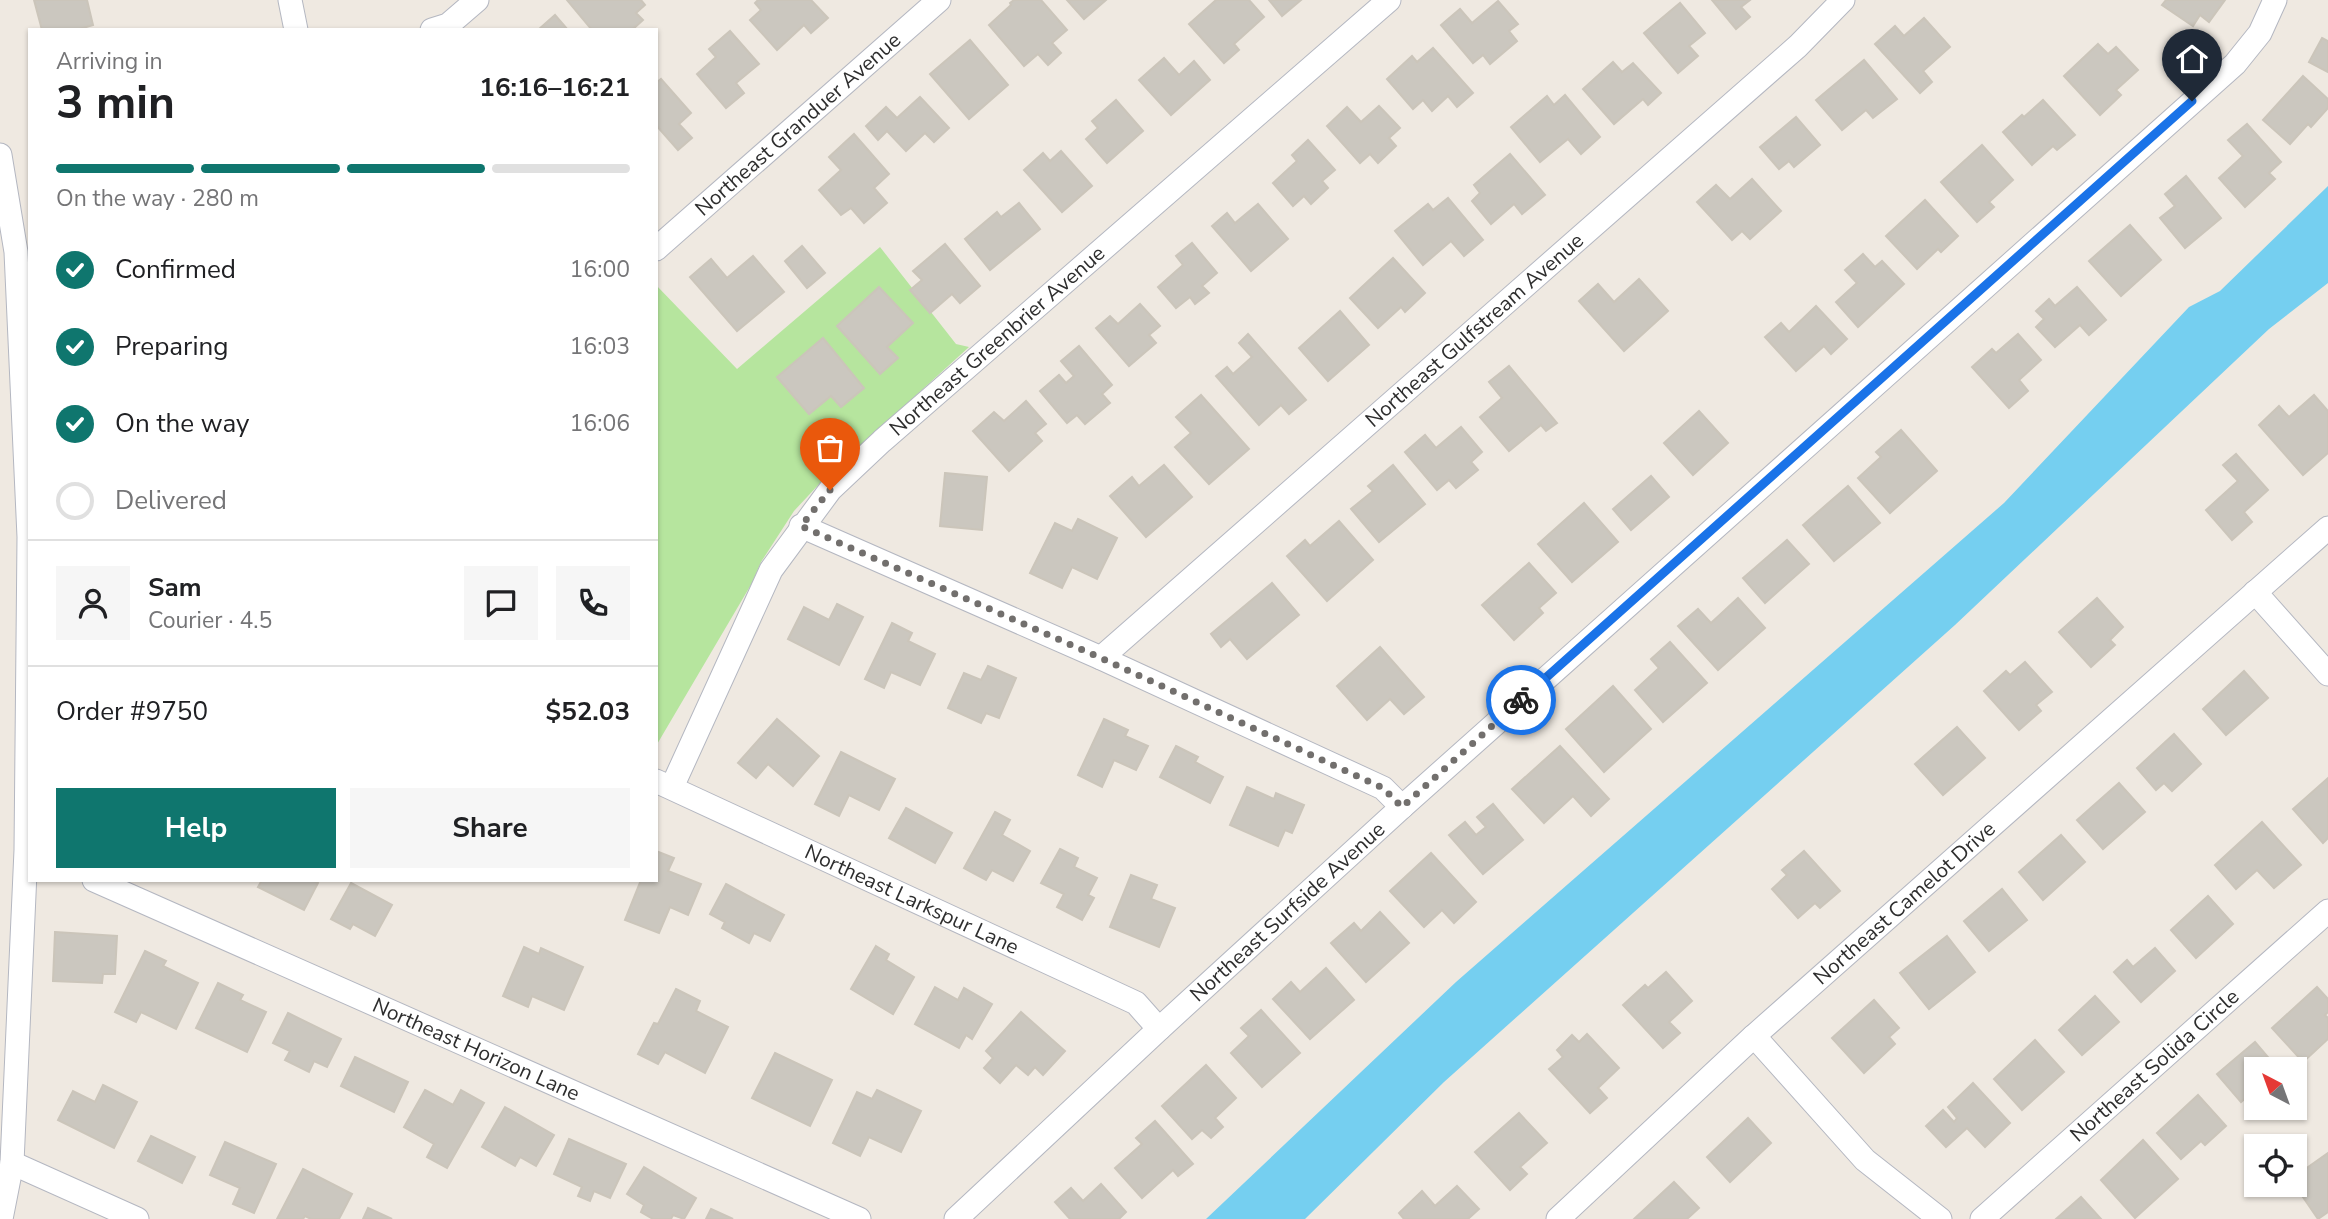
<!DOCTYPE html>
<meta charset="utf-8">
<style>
:root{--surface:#fff;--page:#f6f6f6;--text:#202124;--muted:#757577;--line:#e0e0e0;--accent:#0f766e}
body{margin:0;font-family:"Nunito Sans",sans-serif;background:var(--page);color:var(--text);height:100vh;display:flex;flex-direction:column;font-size:26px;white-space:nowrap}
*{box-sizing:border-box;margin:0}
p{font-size:23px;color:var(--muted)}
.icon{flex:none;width:38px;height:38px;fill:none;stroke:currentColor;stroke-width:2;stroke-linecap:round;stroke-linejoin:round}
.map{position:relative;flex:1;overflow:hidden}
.details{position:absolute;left:28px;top:28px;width:630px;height:854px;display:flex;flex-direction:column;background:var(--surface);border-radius:0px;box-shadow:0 2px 5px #0004}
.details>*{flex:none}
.needle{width:46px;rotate:319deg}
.buttons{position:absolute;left:2244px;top:1057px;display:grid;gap:14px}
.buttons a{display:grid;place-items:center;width:63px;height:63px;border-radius:0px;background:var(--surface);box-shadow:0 2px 5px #0004;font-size:35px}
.pin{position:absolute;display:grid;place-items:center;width:60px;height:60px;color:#fff;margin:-72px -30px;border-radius:50% 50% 50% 0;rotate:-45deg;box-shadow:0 0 7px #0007}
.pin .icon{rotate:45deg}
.courier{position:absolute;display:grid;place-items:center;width:70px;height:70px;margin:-35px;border:5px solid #1a73e8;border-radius:50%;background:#fff;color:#222;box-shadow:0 2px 9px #0007}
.summary em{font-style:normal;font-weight:700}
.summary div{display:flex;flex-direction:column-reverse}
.summary{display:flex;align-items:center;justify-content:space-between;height:119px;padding:0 28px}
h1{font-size:46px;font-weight:700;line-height:52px}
.bar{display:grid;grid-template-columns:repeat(4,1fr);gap:10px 7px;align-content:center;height:84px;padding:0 28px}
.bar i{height:9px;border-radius:5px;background:var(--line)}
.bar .active{background:var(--accent)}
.bar p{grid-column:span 4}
.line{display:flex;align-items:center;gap:18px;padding:0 28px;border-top:2px solid var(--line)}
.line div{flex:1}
.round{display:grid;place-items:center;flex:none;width:74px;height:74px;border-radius:0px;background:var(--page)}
ol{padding:0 28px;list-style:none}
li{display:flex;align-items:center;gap:21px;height:77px}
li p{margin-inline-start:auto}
li .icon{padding:7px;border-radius:50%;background:var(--accent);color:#fff;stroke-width:4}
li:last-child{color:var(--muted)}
li i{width:38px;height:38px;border:4px solid var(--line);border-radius:50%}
.action{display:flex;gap:14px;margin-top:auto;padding:14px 28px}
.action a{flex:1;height:80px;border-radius:0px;background:var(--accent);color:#fff;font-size:28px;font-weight:700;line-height:80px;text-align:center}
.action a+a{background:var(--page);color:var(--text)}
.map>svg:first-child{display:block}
</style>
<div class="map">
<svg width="2328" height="1219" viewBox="0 0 2328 1219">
<rect width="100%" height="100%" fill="#efe9e1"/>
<!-- green -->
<path fill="#b6e59e" d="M880,247L956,344L969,347L822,481L794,511L761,562L752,583L656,746V285L737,369Z"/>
<!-- water -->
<path fill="#75cff0" d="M2328,186V283L2269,329L1955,625L1444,1082L1305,1219H1206L1456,982L2004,503L2189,307L2220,291Z"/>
<!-- building -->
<g fill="#cbc7bf" stroke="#cbc5ba" stroke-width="2">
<path d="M34,0H87L93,25L76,30H42Z"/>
<path d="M567,0H641L645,5L636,13L643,20L632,30H592Z"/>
<path d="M758,0H811L828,18L811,33L804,25L777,50L750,20L761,10L755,3Z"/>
<path d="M1014,0H1041L1067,30L1052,43L1061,53L1048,65L1038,54L1024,66L989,25L1011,5L1010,3Z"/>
<path d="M1067,0H1106L1084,19Z"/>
<path d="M1216,0H1249L1264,17L1234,44L1239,50L1224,63L1189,24Z"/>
<path d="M1269,0H1301L1282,16Z"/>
<path d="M1712,0H1750L1741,7L1750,17L1736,29Z"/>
<path d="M2166,0H2225L2209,22L2200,15L2193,26L2162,5Z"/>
<path d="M1498,1L1518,24L1509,31L1517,41L1490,64L1483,55L1473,63L1441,25L1460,9L1472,23Z"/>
<path d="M1680,3L1705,33L1689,46L1698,56L1678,73L1644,33Z"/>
<path d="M555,15L568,30H538Z"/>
<path d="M1924,18L1950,47L1923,71L1932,82L1920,93L1875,44L1895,26L1904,36Z"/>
<path d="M730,31L759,64L736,83L744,93L726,108L697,74L716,57L709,49Z"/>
<path d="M2322,38L2328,41V72L2309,62Z"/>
<path d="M970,40L1008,85L969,119L930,74Z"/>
<path d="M2098,44L2108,54L2116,47L2138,70L2116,90L2121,95L2100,115L2064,76Z"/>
<path d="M1433,48L1473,93L1457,107L1448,96L1432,111L1423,100L1413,109L1387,79L1412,56L1417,62Z"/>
<path d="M1164,58L1179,75L1194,61L1210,80L1171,115L1139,80Z"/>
<path d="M1864,60L1897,99L1873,118L1866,110L1842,130L1816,100Z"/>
<path d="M1613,62L1622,72L1633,63L1661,93L1648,105L1643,99L1614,124L1583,89Z"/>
<path d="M2303,76L2328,99V108L2311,127L2308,124L2290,144L2263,120Z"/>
<path d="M661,79L691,113L679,124L692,138L678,150L656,125V83Z"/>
<path d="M1565,95L1600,137L1581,154L1568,139L1540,162L1511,127L1547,96L1554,105Z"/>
<path d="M920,97L949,128L934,142L925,133L906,151L887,131L878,140L866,126L886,107L897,118Z"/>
<path d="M1116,100L1143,131L1107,163L1086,139L1098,128L1092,121Z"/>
<path d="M2043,100L2075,135L2057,150L2053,146L2032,165L2003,132L2022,115L2024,117Z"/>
<path d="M1379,106L1400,128L1389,138L1396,146L1378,163L1370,154L1360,163L1327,126L1347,107L1361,122Z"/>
<path d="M1796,117L1820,145L1794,167L1789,161L1779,169L1760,147Z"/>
<path d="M2247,124L2281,162L2269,173L2275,179L2245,207L2219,178L2243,156L2228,140Z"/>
<path d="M854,134L889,174L874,188L887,203L864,223L851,208L841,215L819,190L841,170L829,157Z"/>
<path d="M1308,140L1335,170L1322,181L1328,188L1311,204L1304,196L1293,206L1273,183L1297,161L1292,155Z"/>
<path d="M1982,145L2013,180L1989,202L1994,207L1977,222L1941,182Z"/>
<path d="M1061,151L1092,186L1062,212L1024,170L1043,153L1050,161Z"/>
<path d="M1510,154L1545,195L1522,214L1514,204L1491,224L1472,201L1480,193L1474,185Z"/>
<path d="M2186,176L2221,218L2185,248L2160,218L2175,206L2165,194Z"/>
<path d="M1752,179L1781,211L1750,239L1742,231L1732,240L1697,202L1716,185L1730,199Z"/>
<path d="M1448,198L1483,240L1464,256L1451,241L1423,265L1395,231L1428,204L1433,210Z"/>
<path d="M1925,200L1958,236L1941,252L1938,249L1917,269L1886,236Z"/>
<path d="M1019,203L1040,229L990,270L965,239L997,212L1001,217Z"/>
<path d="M1258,204L1288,239L1251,271L1212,226L1227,213L1235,223Z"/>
<path d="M2130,225L2161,260L2121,296L2089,261Z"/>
<path d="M1192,243L1217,273L1202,286L1209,293L1195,304L1190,297L1176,308L1158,287L1183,265L1176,256Z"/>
<path d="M945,244L980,286L960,303L952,294L930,313L910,290L922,280L913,271Z"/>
<path d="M802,246L825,273L807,288L785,261Z"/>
<path d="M1863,254L1875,267L1882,261L1904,284L1858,327L1836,302L1857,283L1845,270Z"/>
<path d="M753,256L784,292L737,331L690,277L711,259L727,278Z"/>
<path d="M1393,258L1425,293L1405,312L1401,307L1378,328L1350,298Z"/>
<path d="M1639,279L1668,311L1624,351L1579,301L1598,284L1614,302Z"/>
<path d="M879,287L913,323L887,347L898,358L880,374L837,326Z"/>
<path d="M2077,287L2106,320L2089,335L2080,325L2055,347L2036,327L2044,319L2036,311L2049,299L2055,306Z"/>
<path d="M1140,304L1160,326L1149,335L1156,343L1129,366L1096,328L1110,316L1118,324Z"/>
<path d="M1816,306L1847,339L1831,354L1824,346L1796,371L1765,337L1781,323L1789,332Z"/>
<path d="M1340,311L1369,345L1328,381L1299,348Z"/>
<path d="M1248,334L1306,400L1289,414L1281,405L1259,425L1216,376L1227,367L1233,374L1252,357L1239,343Z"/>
<path d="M2018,334L2041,360L2019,380L2028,391L2009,408L1972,367L1992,349L1996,353Z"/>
<path d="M823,338L864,388L841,407L831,396L809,414L777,377Z"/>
<path d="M1079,346L1112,385L1102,394L1110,403L1085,424L1077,415L1067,423L1040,391L1059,375L1066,383L1074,376L1061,361Z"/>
<path d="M1509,366L1557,423L1546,431L1541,425L1509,451L1480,417L1502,398L1489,382Z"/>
<path d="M1201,395L1249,449L1209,484L1175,447L1191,433L1176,417Z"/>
<path d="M2314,395L2328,411V453L2303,475L2259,425L2279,406L2289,417Z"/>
<path d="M1026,401L1046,424L1035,433L1042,441L1009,471L973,431L994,412L1004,421Z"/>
<path d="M1699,411L1728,443L1693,475L1664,443Z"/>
<path d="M1461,427L1482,452L1471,462L1478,470L1456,488L1449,480L1437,490L1405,452L1425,435L1436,448Z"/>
<path d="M1901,430L1937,471L1890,513L1858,478L1881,457L1876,452Z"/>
<path d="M2236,454L2268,490L2244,512L2252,522L2232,540L2206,510L2238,481L2223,465Z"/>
<path d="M1164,465L1192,497L1146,537L1110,496L1132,477L1139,486Z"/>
<path d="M1393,465L1425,504L1379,542L1351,509L1373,491L1368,486Z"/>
<path d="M945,473L987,477L982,530L940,526Z"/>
<path d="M1651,476L1669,497L1631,530L1613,509Z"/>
<path d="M1848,486L1880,523L1834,561L1803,525Z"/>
<path d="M1584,503L1618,542L1572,582L1538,544Z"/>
<path d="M1078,519L1117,538L1097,579L1072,567L1062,588L1030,573L1055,523L1072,531Z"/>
<path d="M1339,521L1373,560L1327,601L1287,556L1305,540L1310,546Z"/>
<path d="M1787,540L1809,564L1765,603L1743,578Z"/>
<path d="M1529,563L1556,593L1539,608L1543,613L1514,640L1482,605Z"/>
<path d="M1272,583L1299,615L1247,659L1230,639L1221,647L1211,634Z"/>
<path d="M1738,598L1765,628L1718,670L1678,626L1698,609L1711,623Z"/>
<path d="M2097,598L2123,627L2110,640L2115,645L2091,667L2059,632Z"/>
<path d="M837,604L863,617L839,665L788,639L804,607L829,620Z"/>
<path d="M892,623L912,633L908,641L935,654L920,685L891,672L884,688L865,679Z"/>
<path d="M1670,642L1707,683L1663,722L1635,690L1659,668L1651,659Z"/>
<path d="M1380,647L1424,697L1404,714L1390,699L1367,720L1337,686Z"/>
<path d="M2025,662L2052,692L2036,705L2041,711L2019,730L1984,691L2006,671L2010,675Z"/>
<path d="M988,666L1016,678L999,718L986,713L981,723L948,708L964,673L981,680Z"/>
<path d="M2244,671L2268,698L2226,735L2203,709Z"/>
<path d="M1613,686L1651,729L1604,772L1566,729Z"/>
<path d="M777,719L819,756L793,786L768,764L756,778L738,763Z"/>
<path d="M1104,719L1128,730L1125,736L1148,746L1136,770L1114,760L1102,787L1078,775Z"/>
<path d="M1957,727L1985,758L1943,795L1915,764Z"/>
<path d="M2174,734L2201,764L2172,791L2164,783L2156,790L2137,768Z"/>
<path d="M1176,746L1198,757L1195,762L1223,777L1210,803L1160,777Z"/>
<path d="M1560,746L1609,799L1591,816L1573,796L1544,823L1512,789Z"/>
<path d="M841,752L895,779L879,810L849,795L839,816L815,804Z"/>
<path d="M2328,778V838L2323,843L2293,809Z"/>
<path d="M2119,783L2145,812L2103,849L2077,820Z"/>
<path d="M1247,787L1274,799L1276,793L1304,805L1292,833L1285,830L1278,846L1230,825Z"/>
<path d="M1493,804L1523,840L1483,874L1449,835L1465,822L1476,835L1486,827L1477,817Z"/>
<path d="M906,808L952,833L935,863L889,838Z"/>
<path d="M995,812L1010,820L1002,835L1030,851L1013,881L992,870L986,880L964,868Z"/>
<path d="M2262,822L2301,865L2274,888L2257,870L2236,889L2215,865Z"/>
<path d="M2061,835L2085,862L2043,900L2019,872Z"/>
<path d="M1060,849L1078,858L1074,867L1097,878L1088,895L1094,898L1082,920L1057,907L1064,894L1041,883Z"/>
<path d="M656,851L674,858L668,871L701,884L688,915L670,907L659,933L625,920L641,880H656Z"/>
<path d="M1804,851L1840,891L1820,908L1815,903L1798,918L1772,889L1787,875L1782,870Z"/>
<path d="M1431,853L1476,902L1454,923L1442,910L1424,927L1390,891Z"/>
<path d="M1131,875L1157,885L1151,899L1175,908L1159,947L1110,927Z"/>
<path d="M262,880H312L318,883L304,910L258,887Z"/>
<path d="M351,883L392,905L375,936L353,924L350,929L331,919Z"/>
<path d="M726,884L784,915L770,941L754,933L749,943L722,928L725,922L710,914Z"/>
<path d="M2002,889L2027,920L1989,951L1964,921Z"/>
<path d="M2208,896L2233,924L2196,958L2171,930Z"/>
<path d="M1380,912L1409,943L1366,982L1331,943L1354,923L1361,931Z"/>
<path d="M55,932L117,936L115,974H103L102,983L53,981Z"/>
<path d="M1947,936L1975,972L1929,1009L1900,973Z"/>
<path d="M876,946L889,954L886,960L914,977L893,1014L851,989Z"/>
<path d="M524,947L539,954L541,948L583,967L564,1010L532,996L528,1007L503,996Z"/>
<path d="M2155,948L2175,971L2141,1002L2114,972L2127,960L2133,967Z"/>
<path d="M145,951L166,961L163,966L198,983L176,1029L141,1012L136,1022L115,1012Z"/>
<path d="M1326,968L1354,1000L1310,1039L1273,999L1291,982L1300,992Z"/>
<path d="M1666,972L1692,1001L1669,1022L1680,1033L1663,1048L1623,1005L1645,985L1648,988Z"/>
<path d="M218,983L243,995L240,1000L266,1012L247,1052L196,1028Z"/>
<path d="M935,987L958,1000L964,988L992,1004L972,1039L966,1035L959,1048L915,1024Z"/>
<path d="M2317,987L2328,999V1012L2325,1015L2328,1018V1039L2303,1062L2272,1028Z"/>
<path d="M676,989L700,1001L696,1011L728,1027L705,1073L665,1052L658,1064L638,1054L654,1023L658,1024Z"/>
<path d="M2095,996L2119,1022L2082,1055L2059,1030Z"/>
<path d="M1874,1000L1899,1028L1889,1037L1895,1044L1864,1073L1832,1038Z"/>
<path d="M1261,1010L1300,1053L1262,1087L1231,1053L1249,1036L1241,1028Z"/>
<path d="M1021,1012L1065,1051L1043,1075L1035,1067L1028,1075L1016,1065L1000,1083L984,1068L993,1058L986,1051Z"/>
<path d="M288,1013L341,1039L327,1067L314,1061L309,1072L285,1060L290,1051L273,1043Z"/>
<path d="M1587,1034L1619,1068L1598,1088L1607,1098L1590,1113L1549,1069L1563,1057L1557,1050L1572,1035L1579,1042Z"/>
<path d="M2035,1040L2064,1072L2022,1110L1994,1079Z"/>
<path d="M2255,1042L2278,1069H2256V1089L2241,1102L2217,1074Z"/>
<path d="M775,1053L832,1080L810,1126L752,1098Z"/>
<path d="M355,1057L408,1082L394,1112L341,1086Z"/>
<path d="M1206,1065L1236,1098L1215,1118L1223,1127L1211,1138L1202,1130L1192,1139L1162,1106Z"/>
<path d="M1973,1083L2010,1123L1985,1147L1967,1128L1946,1147L1926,1126L1943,1110L1954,1122L1957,1118L1948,1107Z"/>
<path d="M103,1085L137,1102L114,1148L58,1120L73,1091L95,1102Z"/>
<path d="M425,1090L453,1105L461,1090L484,1103L447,1168L427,1157L434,1144L404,1127Z"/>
<path d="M877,1090L921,1111L901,1152L869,1137L860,1156L833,1143L857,1092L872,1099Z"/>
<path d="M2198,1095L2226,1126L2205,1145L2201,1141L2181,1159L2157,1133Z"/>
<path d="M505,1107L554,1135L536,1166L520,1157L515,1166L482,1147Z"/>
<path d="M1519,1113L1547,1143L1520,1167L1527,1174L1510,1190L1475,1152Z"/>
<path d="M1748,1118L1771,1143L1730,1182L1707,1157Z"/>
<path d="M1155,1121L1193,1164L1178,1176L1173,1170L1142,1198L1115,1168L1142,1144L1136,1138Z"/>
<path d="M151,1136L195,1157L182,1183L138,1161Z"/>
<path d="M569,1139L626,1164L610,1198L594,1191L590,1201L578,1196L582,1187L554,1174Z"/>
<path d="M2143,1140L2178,1179L2135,1218L2101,1180Z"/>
<path d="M225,1142L276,1164L254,1213L233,1204L240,1188L210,1175Z"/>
<path d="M2328,1153V1212L2318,1219L2294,1184V1177Z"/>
<path d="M644,1167L696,1198L684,1219L673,1215L671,1219H653L641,1212L644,1205L627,1194Z"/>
<path d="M303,1169L352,1194L339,1219H311L305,1216L303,1219H277Z"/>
<path d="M1674,1182L1699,1208L1687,1219H1634Z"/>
<path d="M1101,1184L1126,1212L1119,1219H1070L1055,1202L1071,1188L1083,1201Z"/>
<path d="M1457,1186L1479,1209L1468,1219H1404L1399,1213L1422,1191L1435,1206Z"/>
<path d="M2081,1197L2101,1219H2056Z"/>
<path d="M368,1208L392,1219H363Z"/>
<path d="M711,1209L733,1219H706Z"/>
</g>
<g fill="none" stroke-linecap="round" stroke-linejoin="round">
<defs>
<g id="street">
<path d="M290,0L296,30"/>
<path d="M432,30L448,25L477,0"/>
<path d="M0,155L16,252L29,537L26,850L12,1163L1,1219"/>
<path id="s1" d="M656,249L939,0"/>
<path d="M801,526L1101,658L1383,788L1402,807"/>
<path d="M2255,592L2328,674"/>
<path id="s2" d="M1101,658L1798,46L1843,0"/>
<path id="s3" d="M656,781L1136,1003L1159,1029"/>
<path id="s4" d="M672,787L771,570L830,490L882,441L1389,0"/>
<path id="s5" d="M94,880L859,1219"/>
<path d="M1754,1036L1865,1160L1940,1219"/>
<path d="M12,1163L137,1219"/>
<path id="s6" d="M956,1219L1159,1029L1402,807L2235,64L2260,33L2275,0"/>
<path id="s7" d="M1558,1219L1754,1036L2328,528"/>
<path id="s8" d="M1982,1219L2328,911"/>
</g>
</defs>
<!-- street casing -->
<use href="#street" stroke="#b4b7c1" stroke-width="25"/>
<!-- street -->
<use href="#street" stroke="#fff" stroke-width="23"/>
</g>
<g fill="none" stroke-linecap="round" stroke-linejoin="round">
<!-- done -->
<path stroke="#726f6d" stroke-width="7" stroke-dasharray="0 12.6" d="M830,490L801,526L1101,658L1383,788L1402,807L1521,700"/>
<!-- route -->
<path stroke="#1a73e8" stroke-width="9" d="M1521,700L2192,101"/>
</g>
<g text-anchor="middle" stroke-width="5" stroke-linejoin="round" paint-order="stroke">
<!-- street labels -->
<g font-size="21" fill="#2e2e2e" stroke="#fff">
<text dy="7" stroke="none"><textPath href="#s1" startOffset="189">Northeast Granduer Avenue</textPath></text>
<text dy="7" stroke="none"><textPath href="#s2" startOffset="497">Northeast Gulfstream Avenue</textPath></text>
<text dy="7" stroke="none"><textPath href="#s4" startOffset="562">Northeast Greenbrier Avenue</textPath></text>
<text dy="7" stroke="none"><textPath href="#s3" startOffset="282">Northeast Larkspur Lane</textPath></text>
<text dy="7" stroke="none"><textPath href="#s7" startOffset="469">Northeast Camelot Drive</textPath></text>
<text dy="7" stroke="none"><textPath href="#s6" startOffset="452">Northeast Surfside Avenue</textPath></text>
<text dy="7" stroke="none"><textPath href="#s5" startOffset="418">Northeast Horizon Lane</textPath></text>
<text dy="7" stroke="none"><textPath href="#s8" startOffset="231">Northeast Solida Circle</textPath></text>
</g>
</g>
</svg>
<div class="buttons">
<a><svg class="needle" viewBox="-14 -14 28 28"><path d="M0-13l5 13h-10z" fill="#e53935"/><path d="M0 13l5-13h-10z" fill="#757577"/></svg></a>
<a><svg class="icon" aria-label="locate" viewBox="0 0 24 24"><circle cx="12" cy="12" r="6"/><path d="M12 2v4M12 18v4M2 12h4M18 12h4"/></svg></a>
</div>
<div class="pin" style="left:830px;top:490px;background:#ea580c"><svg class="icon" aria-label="bag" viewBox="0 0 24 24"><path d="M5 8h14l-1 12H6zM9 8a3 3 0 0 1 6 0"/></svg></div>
<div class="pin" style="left:2192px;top:101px;background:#1f2937"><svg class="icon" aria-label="home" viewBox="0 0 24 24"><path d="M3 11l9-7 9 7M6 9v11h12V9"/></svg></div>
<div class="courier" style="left:1521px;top:700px"><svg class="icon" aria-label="bike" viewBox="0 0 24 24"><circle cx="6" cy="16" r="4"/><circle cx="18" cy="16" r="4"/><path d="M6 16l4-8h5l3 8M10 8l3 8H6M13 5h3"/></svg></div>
<section class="details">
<div class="summary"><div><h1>3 min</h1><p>Arriving in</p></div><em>16:16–16:21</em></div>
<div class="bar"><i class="active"></i><i class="active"></i><i class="active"></i><i></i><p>On the way · 280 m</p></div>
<ol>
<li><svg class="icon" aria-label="check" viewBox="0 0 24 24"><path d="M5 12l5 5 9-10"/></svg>Confirmed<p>16:00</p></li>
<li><svg class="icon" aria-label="check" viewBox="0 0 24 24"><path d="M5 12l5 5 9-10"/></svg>Preparing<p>16:03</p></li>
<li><svg class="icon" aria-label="check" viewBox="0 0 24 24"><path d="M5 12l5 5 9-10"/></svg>On the way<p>16:06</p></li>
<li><i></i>Delivered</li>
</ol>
<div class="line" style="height:126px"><a class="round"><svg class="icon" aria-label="person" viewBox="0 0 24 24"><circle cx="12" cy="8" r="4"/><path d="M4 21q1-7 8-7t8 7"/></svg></a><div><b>Sam</b><p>Courier · 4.5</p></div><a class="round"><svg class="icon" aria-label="chat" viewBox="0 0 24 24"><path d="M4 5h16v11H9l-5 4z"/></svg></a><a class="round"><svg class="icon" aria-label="phone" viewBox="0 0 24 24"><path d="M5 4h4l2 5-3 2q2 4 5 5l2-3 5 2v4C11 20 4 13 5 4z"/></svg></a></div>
<div class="line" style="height:91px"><div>Order #9750</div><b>$52.03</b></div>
<div class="action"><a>Help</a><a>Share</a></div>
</section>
</div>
